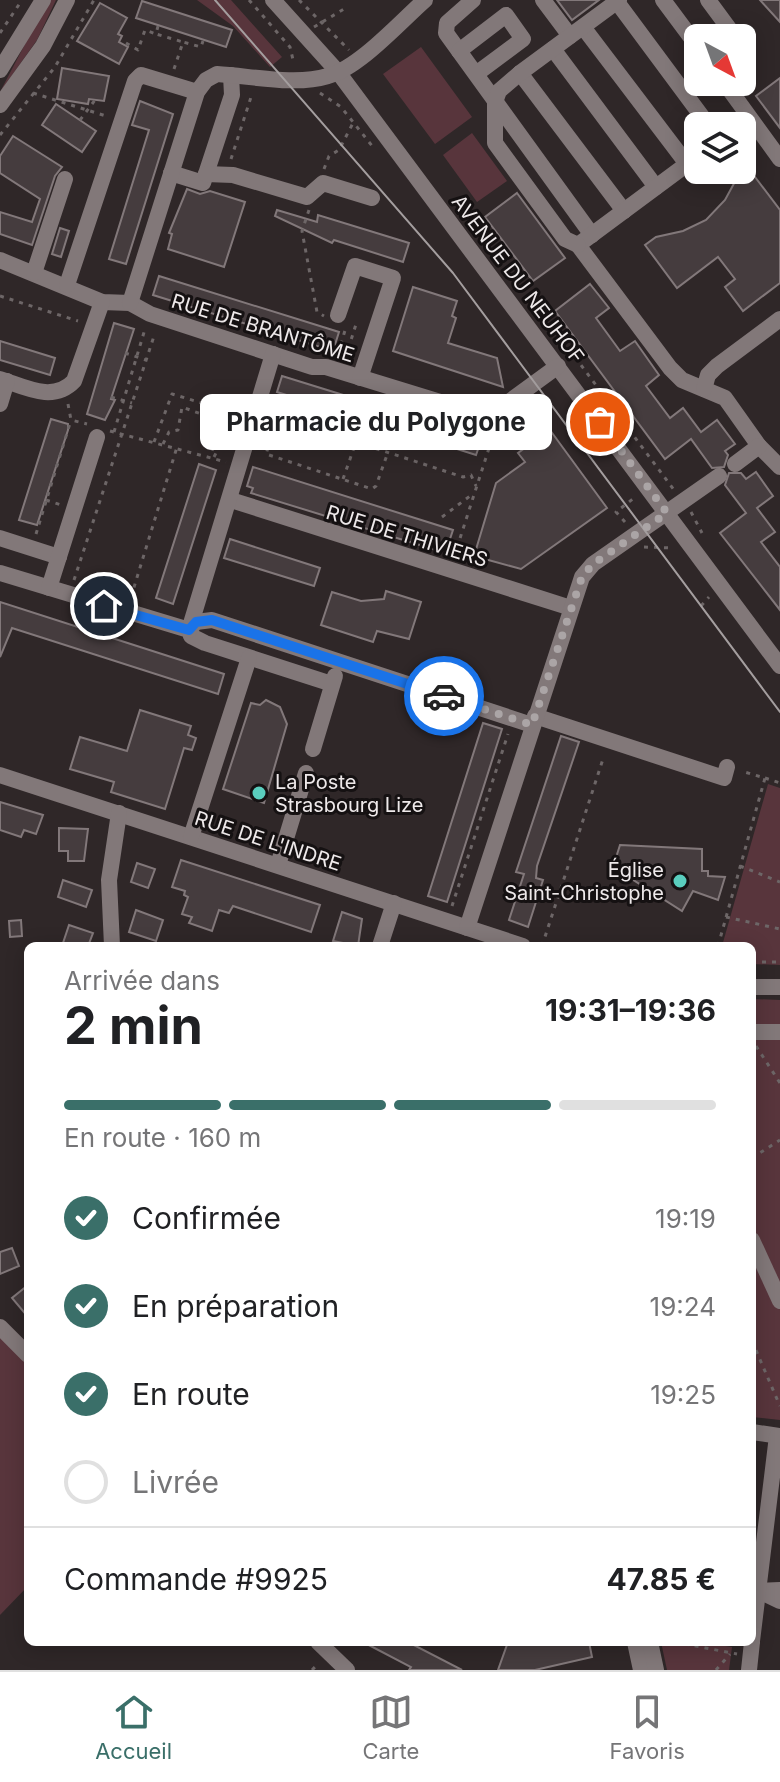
<!DOCTYPE html>
<html lang="fr">
<meta charset="utf-8">
<style>
:root{--surface:#fff;--page:#f2f2f2;--text:#202124;--muted:#757577;--line:#e0e0e0;--accent:#3a6f69}
body{margin:0;font-family:Inter,sans-serif;background:var(--page);color:var(--text);height:100vh;display:flex;flex-direction:column;font-size:30px;white-space:nowrap}
*{box-sizing:border-box;margin:0}
p{font-size:26px;color:var(--muted)}
.icon{flex:none;width:44px;height:44px;fill:none;stroke:currentColor;stroke-width:2;stroke-linecap:round;stroke-linejoin:round}
.map{position:relative;flex:1;overflow:hidden}
.side{position:absolute;left:24px;top:942px;width:732px;height:704px;display:flex;flex-direction:column;background:var(--surface);border-radius:12px;box-shadow:0 4px 20px #0003}
.side>*{flex:none}
.needle{width:52px;rotate:139deg}
.controls{position:absolute;left:684px;top:24px;display:grid;gap:16px}
.controls a{display:grid;place-items:center;width:72px;height:72px;border-radius:12px;background:var(--surface);box-shadow:0 4px 20px #0003;font-size:40px}
.pin{position:absolute;display:grid;place-items:center;width:68px;height:68px;color:#fff;margin:-34px;border:4px solid #fff;border-radius:50%;box-shadow:0 2px 8px #0007}
.courier{position:absolute;display:grid;place-items:center;width:80px;height:80px;margin:-40px;border:6px solid #1a73e8;border-radius:50%;background:#fff;color:#222;box-shadow:0 2px 10px #0007}
.bubble{position:absolute;height:56px;border-radius:12px;background:var(--surface);box-shadow:0 4px 20px #0003;font-size:26px;font-weight:700;line-height:56px;text-align:center}
.head em{font-style:normal;font-weight:700}
.head div{display:flex;flex-direction:column-reverse}
.head{display:flex;align-items:center;justify-content:space-between;height:136px;padding:0 40px}
h1{font-size:52px;font-weight:700;line-height:60px}
.bar{display:grid;grid-template-columns:repeat(4,1fr);gap:12px 8px;align-content:center;height:96px;padding:0 40px}
.bar i{height:10px;border-radius:6px;background:var(--line)}
.bar .active{background:var(--accent)}
.bar p{grid-column:span 4}
.line{display:flex;align-items:center;gap:20px;padding:0 40px;border-top:2px solid var(--line)}
.line div{flex:1}
ol{padding:0 40px;list-style:none}
li{display:flex;align-items:center;gap:24px;height:88px}
li p{margin-inline-start:auto}
li .icon{padding:8px;border-radius:50%;background:var(--accent);color:#fff;stroke-width:4}
li:last-child{color:var(--muted)}
li i{width:44px;height:44px;border:4px solid var(--line);border-radius:50%}
.tabs{display:flex;justify-content:space-around;align-items:center;height:112px;border-top:2px solid var(--line);background:var(--surface);font-size:22px;color:var(--muted)}
.tabs a{display:grid;justify-items:center;gap:4px}
.tabs .active{color:var(--accent)}
.map>svg:first-child{display:block}
</style>
<div class="map">
<svg width="780" height="1670" viewBox="0 0 780 1670">
<rect width="100%" height="100%" fill="#2f2728"/>
<!-- green -->
<g fill="#58353c">
<path d="M48,0H56L37,40L0,92Z"/>
<path d="M197,0H231L282,57L270,67L233,26Z"/>
<path d="M421,47L472,117L435,144L383,74Z"/>
<path d="M472,133L507,181L477,202L443,155Z"/>
<path d="M768,784L780,788V965L752,964V946H722Z"/>
<path d="M752,999L780,1000V1420L752,1417Z"/>
<path d="M0,1335L28,1364V1586L0,1615Z"/>
<path d="M661,1642H700L732,1647L729,1670H667Z"/>
</g>
<!-- building -->
<g fill="#453c3e" stroke="#82787a" stroke-width="2">
<path d="M557,0H599L572,20Z"/>
<path d="M760,0H780V22Z"/>
<path d="M142,1L232,30L226,47L136,18Z"/>
<path d="M100,3L127,18L118,34L122,36L119,42L128,47L119,64L77,41Z"/>
<path d="M62,68L109,76L104,101L89,99L88,104L57,99Z"/>
<path d="M780,78V128L756,96Z"/>
<path d="M140,101L173,114L126,264L109,259L149,130L132,125Z"/>
<path d="M56,104L96,131L82,152L42,125Z"/>
<path d="M13,136L62,167L55,176L32,245L0,234V212L32,222L40,199L0,173V156Z"/>
<path d="M749,169L780,210V283L743,311L725,287L735,279L718,257L677,288L645,245L656,237L683,231L706,220L725,200L737,178Z"/>
<path d="M187,189L200,194L210,191L245,202L224,267L168,249L172,234L169,233Z"/>
<path d="M517,193L565,258L533,281L485,217Z"/>
<path d="M277,210L317,222L318,215L409,243L403,262L334,240L332,243L275,216Z"/>
<path d="M60,228L69,231L61,257L52,254Z"/>
<path d="M159,276L339,332L333,351L153,295Z"/>
<path d="M590,284L609,308L596,318L620,351L635,341L659,375L646,386L670,418L683,408L701,432L717,420L735,444L725,451L728,455L724,467L712,468L691,439L665,459L555,311Z"/>
<path d="M413,287L457,301L452,316L456,318L448,343L497,358L503,387L393,351Z"/>
<path d="M114,323L134,329L111,399L115,400L105,420L87,414Z"/>
<path d="M0,341L55,358L50,375L0,360Z"/>
<path d="M282,376L482,438L476,455L277,392Z"/>
<path d="M51,419L68,424V430L37,525L19,520Z"/>
<path d="M550,430L607,508L521,569L474,556L496,483L525,462L518,453Z"/>
<path d="M199,464L216,470L173,604L156,598Z"/>
<path d="M253,467L453,530L447,548L441,546L439,551L251,493L253,488L247,486Z"/>
<path d="M756,472L773,496L757,508L775,532L761,542L780,567V610L720,533L746,513L725,485L729,473H741L746,479Z"/>
<path d="M230,539L320,568L314,586L224,558Z"/>
<path d="M386,591L421,602L409,639L377,631L373,642L321,625L332,592L361,601L384,599Z"/>
<path d="M0,602L224,674L218,694L12,628L0,657Z"/>
<path d="M266,700L280,707L287,724L264,803L223,789L251,703L260,705Z"/>
<path d="M140,710L191,726L188,735L196,738L192,750L184,748L165,809L111,792L114,782L70,769L80,737L127,751Z"/>
<path d="M483,723L502,729L447,902L428,896Z"/>
<path d="M561,736L579,742L537,866L536,878L543,880L528,927L509,920L524,874L516,872Z"/>
<path d="M0,802L43,815L36,834L24,830L21,837L0,830Z"/>
<path d="M59,828L88,829L84,861H68V851H59Z"/>
<path d="M620,845L702,849V871H708V876L725,877L718,900L693,891L682,911L613,867Z"/>
<path d="M181,860L320,905L311,932L233,906L229,913L219,910L212,931L189,923L192,917L182,914L188,897L184,895L185,891L172,887Z"/>
<path d="M137,863L155,869L148,888L131,882Z"/>
<path d="M63,880L92,890L86,907L58,897Z"/>
<path d="M136,910L163,920L156,941L129,932Z"/>
<path d="M342,912L362,919L358,946L333,941Z"/>
<path d="M21,920L22,936L10,937L9,921Z"/>
<path d="M69,925L93,933L88,946H62Z"/>
<path d="M12,1248L19,1266L0,1274V1252Z"/>
<path d="M28,1285V1317L12,1298Z"/>
<path d="M363,1642H408L462,1670H409L411,1667Z"/>
<path d="M508,1642H589L592,1657L535,1670H498Z"/>
</g>
<g fill="none" stroke-linecap="round" stroke-linejoin="round">
<!-- path -->
<g stroke="#6d6667" stroke-width="3" stroke-dasharray="4 6" stroke-linecap="butt">
<path d="M249,0L290,47L294,64"/>
<path d="M299,0L349,50"/>
<path d="M158,26L156,34L183,42"/>
<path d="M314,27L344,9"/>
<path d="M0,33L22,0"/>
<path d="M126,43L138,50L145,30L156,34"/>
<path d="M174,69L183,42L201,47L203,41"/>
<path d="M33,93L106,116"/>
<path d="M320,93L341,107L373,147"/>
<path d="M80,120L95,100"/>
<path d="M0,135L55,67L94,0"/>
<path d="M231,159L252,94"/>
<path d="M324,169L329,156L339,150L353,123"/>
<path d="M309,210L302,231L317,312L324,316"/>
<path d="M0,296L78,321"/>
<path d="M125,353L146,360"/>
<path d="M566,353L575,357L674,490"/>
<path d="M338,354L346,327"/>
<path d="M348,357L346,356L357,321"/>
<path d="M111,397L132,403"/>
<path d="M68,404L71,420L87,424"/>
<path d="M110,431L226,462"/>
<path d="M114,432L145,329"/>
<path d="M154,442L172,394L225,410"/>
<path d="M262,443L269,445L266,454L372,489L376,486L388,452"/>
<path d="M163,444L169,432L178,430L182,407L237,427"/>
<path d="M214,457L217,451L209,448L219,420"/>
<path d="M343,479L356,442L463,477L471,475L476,486"/>
<path d="M46,500L61,505"/>
<path d="M691,512L702,533"/>
<path d="M442,517L474,493"/>
<path d="M625,522L616,512L634,498"/>
<path d="M36,534L71,420"/>
<path d="M644,547L672,548"/>
<path d="M454,557L491,442"/>
<path d="M74,580L155,333"/>
<path d="M131,597L177,447"/>
<path d="M701,606L709,597"/>
<path d="M765,778L780,783"/>
<path d="M740,866L780,882"/>
<path d="M452,906L508,734"/>
<path d="M726,917L780,929"/>
<path d="M542,946L604,756"/>
<path d="M718,946L765,778L741,771"/>
<path d="M752,962H780"/>
<path d="M756,1046L780,1083"/>
<path d="M752,1158L780,1140"/>
<path d="M752,1341L780,1406"/>
<path d="M675,1642L737,1654"/>
<path d="M312,1670L318,1664"/>
<path d="M716,1670L730,1654"/>
</g>
<!-- minor -->
<g stroke="#827879" stroke-width="16">
<path d="M273,0L338,72L780,666"/>
<path d="M543,0L570,36"/>
<path d="M663,0L698,47"/>
<path d="M708,0L736,38"/>
<path d="M617,2L709,126"/>
<path d="M583,27L687,164"/>
<path d="M742,46L746,52L742,55"/>
<path d="M553,49L656,187"/>
<path d="M459,51L446,33L447,23L473,0"/>
<path d="M0,70L43,0"/>
<path d="M520,73L624,211"/>
<path d="M476,74L523,39L506,15L459,51L592,235"/>
<path d="M724,82L780,159"/>
<path d="M0,105L43,46L67,0"/>
<path d="M698,156L578,245L670,368L682,380L725,398L759,446L780,467"/>
<path d="M171,173L203,183L232,95L231,75"/>
<path d="M206,174L233,175L307,197L323,183L372,198"/>
<path d="M578,245L565,239L495,143V102L499,91L520,73L619,0"/>
<path d="M0,260L102,302L130,303L150,314L312,367H326L479,414L495,412L558,366"/>
<path d="M34,273L65,179"/>
<path d="M67,285L135,81L141,75L197,92"/>
<path d="M130,303L197,92L206,80L217,74C252,76 295,86 328,76C359,68 400,22 425,0"/>
<path d="M338,315L355,266L393,278L360,378"/>
<path d="M0,379C25,387 53,403 74,381L102,302"/>
<path d="M704,389L708,375L717,366L780,319"/>
<path d="M0,404L7,381"/>
<path d="M735,464L759,446"/>
<path d="M231,500L571,608"/>
<path d="M0,538L59,557"/>
<path d="M0,573L189,630L191,636L205,643L332,684"/>
<path d="M49,588L97,437"/>
<path d="M189,630L196,622L212,620L532,725"/>
<path d="M189,630L273,354"/>
<path d="M535,716L724,778L727,767"/>
<path d="M313,749L335,676"/>
<path d="M0,775L523,946"/>
<path d="M191,837L249,658"/>
<path d="M278,865L306,773"/>
<path d="M467,928L582,577L593,564L719,476"/>
<path d="M112,946L109,880L119,813"/>
<path d="M380,946L394,903"/>
<path d="M752,987H780"/>
<path d="M752,1032H780"/>
<path d="M752,1240L780,1301"/>
<path d="M0,1327L28,1355"/>
<path d="M752,1432L780,1436"/>
<path d="M780,1590L759,1591L780,1601"/>
<path d="M752,1641L777,1436"/>
<path d="M318,1642L347,1670"/>
<path d="M635,1642L641,1670"/>
<path d="M650,1642L656,1670"/>
<path d="M749,1670L752,1642"/>
</g>
<!-- tram -->
<path stroke="#a49e9f" stroke-width="2" d="M215,0L453,273L780,712"/>
</g>
<g fill="none" stroke-linecap="round" stroke-linejoin="round">
<!-- done -->
<path stroke="#aba5a6" stroke-width="8" stroke-dasharray="0 14.4" d="M444,696L532,725L582,577L593,564L667,513L600,422"/>
<!-- route -->
<path stroke="#1a73e8" stroke-width="10" d="M104,606L189,630L196,622L212,620L444,696"/>
</g>
<!-- markers -->
<g fill="#5acebe" stroke="#151112" stroke-width="3">
<circle cx="259" cy="793" r="8"/>
<circle cx="680" cy="881" r="8"/>
</g>
<g text-anchor="middle" stroke-width="6" stroke-linejoin="round" paint-order="stroke">
<!-- street labels -->
<g font-size="20" fill="#eee9ea" stroke="#151112">
<text transform="translate(518 279) rotate(53)" y="7">AVENUE DU NEUHOF</text>
<text transform="translate(263 328) rotate(17)" y="7">RUE DE BRANTÔME</text>
<text transform="translate(407 536) rotate(17)" y="7">RUE DE THIVIERS</text>
<text transform="translate(268 841) rotate(18)" y="7">RUE DE L'INDRE</text>
</g>
<!-- poi labels -->
<g font-size="20" fill="#eee9ea" stroke="#151112" text-anchor="start">
<text x="275" y="789">La Poste<tspan x="275" dy="23">Strasbourg Lize</tspan></text>
<text x="664" y="877" text-anchor="end">Église<tspan x="664" dy="23">Saint-Christophe</tspan></text>
</g>
</g>
</svg>
<div class="controls">
<a><svg class="needle" viewBox="-14 -14 28 28"><path d="M0-13l5 13h-10z" fill="#e53935"/><path d="M0 13l5-13h-10z" fill="#757577"/></svg></a>
<a><svg class="icon" aria-label="layers" viewBox="0 0 24 24"><path d="M12 4l9 5-9 5-9-5zM3 14l9 5 9-5"/></svg></a>
</div>
<div class="pin" style="left:600px;top:422px;background:#ea580c"><svg class="icon" aria-label="bag" viewBox="0 0 24 24"><path d="M5 8h14l-1 12H6zM9 8a3 3 0 0 1 6 0"/></svg></div>
<div class="pin" style="left:104px;top:606px;background:#1f2937"><svg class="icon" aria-label="home" viewBox="0 0 24 24"><path d="M3 11l9-7 9 7M6 9v11h12V9"/></svg></div>
<div class="courier" style="left:444px;top:696px"><svg class="icon" aria-label="car" viewBox="0 0 24 24"><path d="M5 17H2v-5l4-1 3-4h7l3 4 3 1v5h-3M9 17h6M6 11h13"/><circle cx="7" cy="17" r="2"/><circle cx="17" cy="17" r="2"/></svg></div>
<div class="bubble" style="left:200px;top:394px;width:352px">Pharmacie du Polygone</div>
<section class="side">
<div class="head"><div><h1>2 min</h1><p>Arrivée dans</p></div><em>19:31–19:36</em></div>
<div class="bar"><i class="active"></i><i class="active"></i><i class="active"></i><i></i><p>En route · 160 m</p></div>
<ol>
<li><svg class="icon" aria-label="check" viewBox="0 0 24 24"><path d="M5 12l5 5 9-10"/></svg>Confirmée<p>19:19</p></li>
<li><svg class="icon" aria-label="check" viewBox="0 0 24 24"><path d="M5 12l5 5 9-10"/></svg>En préparation<p>19:24</p></li>
<li><svg class="icon" aria-label="check" viewBox="0 0 24 24"><path d="M5 12l5 5 9-10"/></svg>En route<p>19:25</p></li>
<li><i></i>Livrée</li>
</ol>
<div class="line" style="height:104px"><div>Commande #9925</div><b>47.85 €</b></div>
</section>
</div>
<nav class="tabs">
<a class="active"><svg class="icon" aria-label="home" viewBox="0 0 24 24"><path d="M3 11l9-7 9 7M6 9v11h12V9"/></svg>Accueil</a>
<a><svg class="icon" aria-label="map" viewBox="0 0 24 24"><path d="M3 6l6-2 6 2 6-2v14l-6 2-6-2-6 2zM9 4v14M15 6v14"/></svg>Carte</a>
<a><svg class="icon" aria-label="saved" viewBox="0 0 24 24"><path d="M7 4h10v16l-5-4-5 4z"/></svg>Favoris</a>
</nav>
